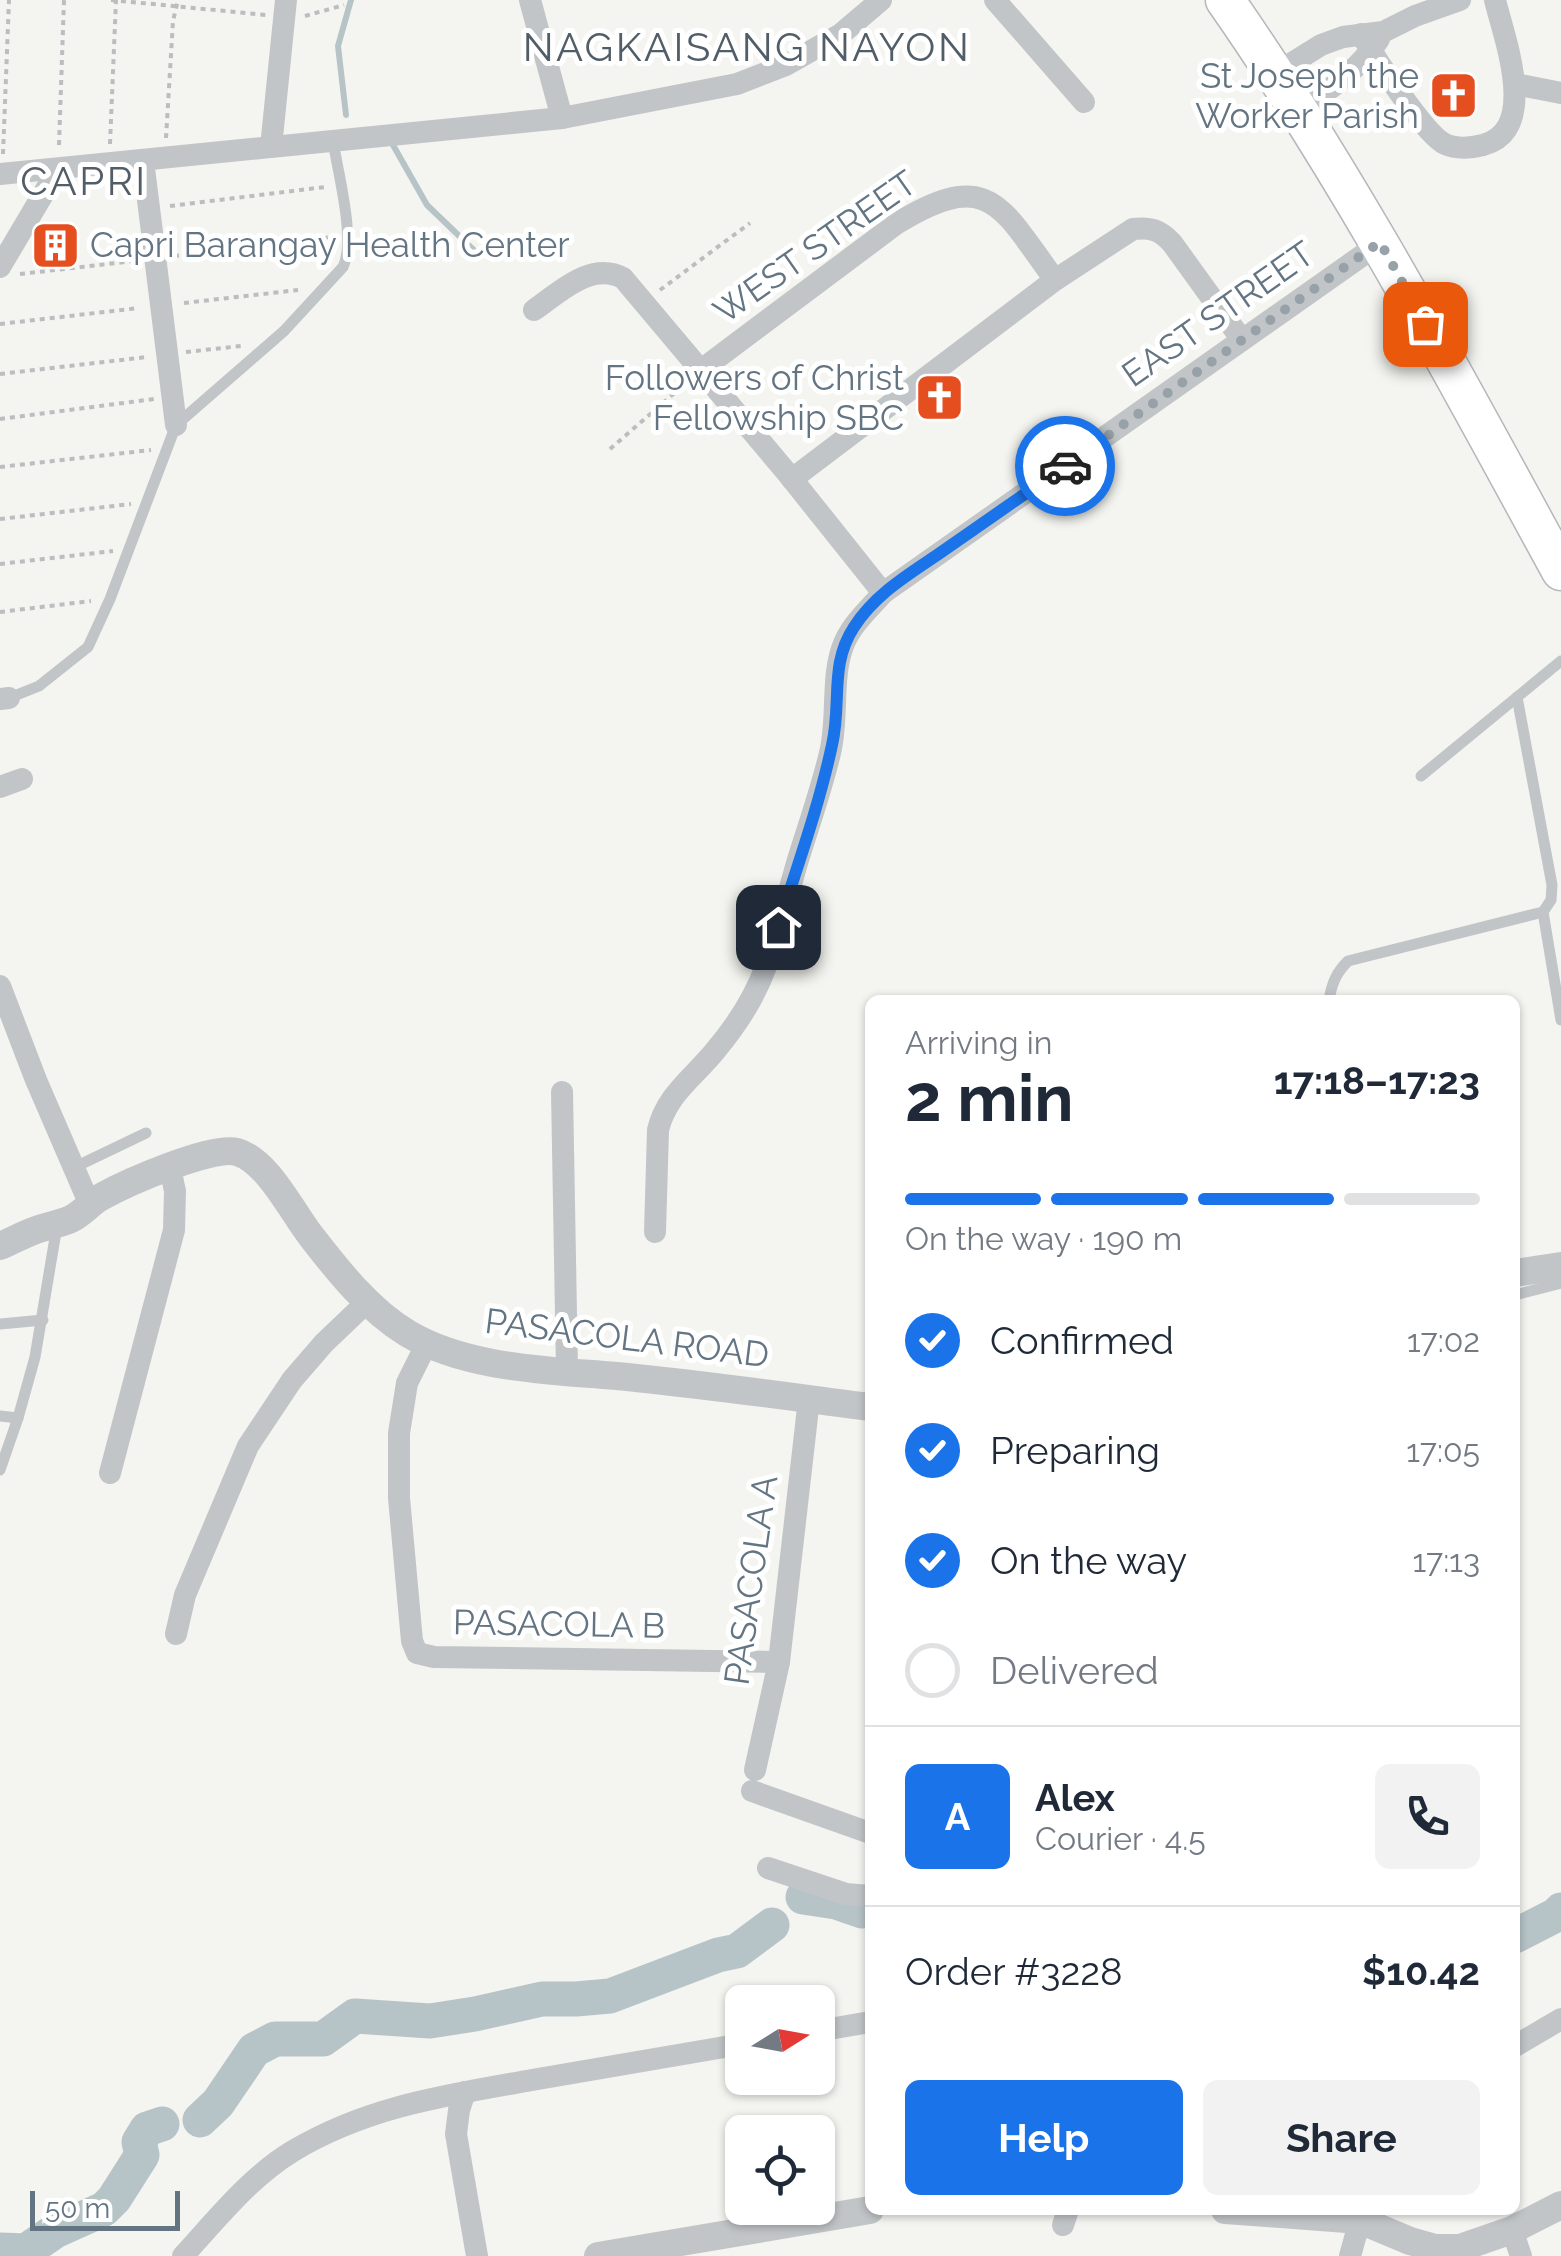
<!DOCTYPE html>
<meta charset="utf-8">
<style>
:root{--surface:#fff;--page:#f2f2f3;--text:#1f2937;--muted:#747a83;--line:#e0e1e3;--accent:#1a73e8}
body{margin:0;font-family:Raleway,sans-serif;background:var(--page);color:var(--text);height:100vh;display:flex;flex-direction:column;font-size:38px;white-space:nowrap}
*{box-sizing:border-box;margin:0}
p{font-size:32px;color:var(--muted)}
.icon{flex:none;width:55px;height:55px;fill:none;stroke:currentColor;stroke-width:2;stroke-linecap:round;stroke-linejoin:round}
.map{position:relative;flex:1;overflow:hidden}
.side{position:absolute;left:865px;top:995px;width:655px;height:1220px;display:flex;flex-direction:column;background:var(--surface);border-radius:15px;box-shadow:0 2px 8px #0004}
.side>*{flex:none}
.needle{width:65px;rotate:79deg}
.tools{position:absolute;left:725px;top:1985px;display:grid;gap:20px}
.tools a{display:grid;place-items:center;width:110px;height:110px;border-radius:15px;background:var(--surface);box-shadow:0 2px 8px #0004;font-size:50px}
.scale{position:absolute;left:30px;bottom:25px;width:150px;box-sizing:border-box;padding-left:10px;border:5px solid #637482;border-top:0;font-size:28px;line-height:35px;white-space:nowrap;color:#637482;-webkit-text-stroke:8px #fff;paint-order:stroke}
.pin{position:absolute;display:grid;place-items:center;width:85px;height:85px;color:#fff;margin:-42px;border-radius:20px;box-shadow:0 5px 15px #0006}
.courier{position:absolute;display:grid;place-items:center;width:100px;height:100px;margin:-50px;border:8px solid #1a73e8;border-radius:50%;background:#fff;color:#222;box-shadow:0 2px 12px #0007}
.head em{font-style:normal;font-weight:700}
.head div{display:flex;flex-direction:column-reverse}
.head{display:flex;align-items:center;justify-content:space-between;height:170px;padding:0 40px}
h1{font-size:65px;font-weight:700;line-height:75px}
.bar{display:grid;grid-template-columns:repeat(4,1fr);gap:15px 10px;align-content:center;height:120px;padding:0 40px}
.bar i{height:12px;border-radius:8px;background:var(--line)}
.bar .selected{background:var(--accent)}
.bar p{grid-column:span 4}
.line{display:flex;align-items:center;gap:25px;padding:0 40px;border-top:2px solid var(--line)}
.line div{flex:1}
.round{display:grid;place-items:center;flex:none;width:105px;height:105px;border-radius:15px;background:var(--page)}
ol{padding:0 40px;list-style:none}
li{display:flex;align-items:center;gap:30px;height:110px}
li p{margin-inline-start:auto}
li .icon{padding:10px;border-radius:50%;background:var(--accent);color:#fff;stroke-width:4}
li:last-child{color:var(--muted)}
li i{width:55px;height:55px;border:5px solid var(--line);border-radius:50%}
.primary-button{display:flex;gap:20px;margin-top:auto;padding:20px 40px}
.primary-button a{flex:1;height:115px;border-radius:15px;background:var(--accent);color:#fff;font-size:40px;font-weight:700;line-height:115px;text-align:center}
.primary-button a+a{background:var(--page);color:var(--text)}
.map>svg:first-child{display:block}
</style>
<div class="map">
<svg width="1561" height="2256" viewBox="0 0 1561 2256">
<rect width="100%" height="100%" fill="#f4f4f0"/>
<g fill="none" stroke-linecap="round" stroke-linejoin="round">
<!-- stream -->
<g stroke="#b7c4c7" stroke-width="6">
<path d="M346,115L338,46L351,0"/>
<path d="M393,145L427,205L481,257"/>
</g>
<!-- river -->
<g stroke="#b7c4c7" stroke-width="35">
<path d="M803,1897L836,1902L862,1911"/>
<path d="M1515,1936L1556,1915L1561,1910"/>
<path d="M200,2120L218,2103L254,2050L275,2039H323L355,2016L430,2021L475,2014L542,1999H576L610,1996L718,1955L737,1951L772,1925"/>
<path d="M0,2250L26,2251L55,2231L104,2209L114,2199L142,2155L139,2142L147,2129L162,2124"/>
</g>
<defs>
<path id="primary" d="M1225,0C1352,182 1455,377 1561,571"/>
</defs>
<!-- primary casing -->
<use href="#primary" stroke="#b4b8bc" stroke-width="41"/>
<!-- path -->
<g stroke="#bbbdbf" stroke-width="4" stroke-dasharray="5 5" stroke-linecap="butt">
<path d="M111,0L266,15"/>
<path d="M305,16L344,5"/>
<path d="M166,138L173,21L178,0"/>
<path d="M110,144L116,0"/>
<path d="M59,145L64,0"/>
<path d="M3,154L9,0"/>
<path d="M170,206L325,187"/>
<path d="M174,256L333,237"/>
<path d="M20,274L134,261"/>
<path d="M660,290L750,223"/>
<path d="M184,303L298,290"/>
<path d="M0,324L139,308"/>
<path d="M186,352L241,346"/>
<path d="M0,374L147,357"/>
<path d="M0,419L154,399"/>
<path d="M610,449L686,383"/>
<path d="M0,467L151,450"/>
<path d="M0,519L131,504"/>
<path d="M0,564L113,551"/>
<path d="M0,612L91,601"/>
</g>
<!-- service -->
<g stroke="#c1c5c8" stroke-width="11">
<path d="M1517,697L1552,885L1551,900L1543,912L1561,1020"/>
<path d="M9,698L39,686L88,647L110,599L176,425L284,331L343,267C356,240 338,173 333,141"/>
<path d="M1421,776L1561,661"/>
<path d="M1329,1000C1332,983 1336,973 1348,961L1543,912"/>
<path d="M73,1168L146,1133"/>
<path d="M1515,1295L1561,1283"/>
<path d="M0,1324L43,1320"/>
<path d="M0,1416L18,1418"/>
<path d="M0,1470L18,1418L35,1357L57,1226"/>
</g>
<!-- minor -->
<g stroke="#c1c5c8" stroke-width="22">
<path d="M530,0L562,118"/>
<path d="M995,0L1084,102"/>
<path d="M1361,34C1374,56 1425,135 1445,144C1456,149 1471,148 1483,145C1540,130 1504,38 1495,0"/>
<path d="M1276,73L1321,45L1343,37L1383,32L1415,16L1460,0"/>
<path d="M1515,84L1561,93"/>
<path d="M1300,111C1329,89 1359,70 1379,39"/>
<path d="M271,147L286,0"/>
<path d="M143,160L176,425"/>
<path d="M0,174L562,118L737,84L786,65L841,34L881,0"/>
<path d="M0,267L58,169"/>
<path d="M534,310C560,292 591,261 623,278L788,474L883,593"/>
<path d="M701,370L896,224C990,166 1001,207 1055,280"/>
<path d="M792,479L1055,280L1133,229C1151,227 1160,230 1172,243L1242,340"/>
<path d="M0,699L9,698"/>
<path d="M0,787L22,779"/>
<path d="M0,986L36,1080L90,1205"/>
<path d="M562,1092L567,1370"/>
<path d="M655,1232L658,1130C666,1095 694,1077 715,1051C736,1026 755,997 766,966C778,933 787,898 797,863C808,827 821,791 830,753C839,717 830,674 845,641C854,622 870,608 883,593L1380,243"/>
<path d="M427,1343L407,1383L399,1433V1498L412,1641L417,1653L434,1657L779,1662"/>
<path d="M110,1473L174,1230L175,1191L170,1168"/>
<path d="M176,1634L185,1595L248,1446L292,1380L324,1343L368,1301"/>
<path d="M755,1770L779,1662L809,1399"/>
<path d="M752,1791L870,1833"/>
<path d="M768,1868L846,1894L870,1896"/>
<path d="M818,2031L870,2022"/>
<path d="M1515,2046L1561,2019"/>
<path d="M465,2092L459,2110L456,2134L477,2256"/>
<path d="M1063,2225L1068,2210"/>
<path d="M1512,2230L1521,2256"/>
<path d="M183,2256C217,2219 250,2177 293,2151C368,2106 448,2095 532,2080C602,2068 672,2056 742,2044"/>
<path d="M1350,2256L1360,2220"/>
</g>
<!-- tertiary -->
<g stroke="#c1c5c8" stroke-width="28">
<path d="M0,1246C14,1240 28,1232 42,1228C52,1225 62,1223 71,1219C83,1213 90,1203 101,1197C126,1183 212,1145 237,1152C268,1161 292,1212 311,1236C338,1271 369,1310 407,1333C472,1372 563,1370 636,1378C714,1386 792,1397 870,1407"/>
<path d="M1515,1273L1561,1266"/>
<path d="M1225,2210L1360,2220L1410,2241L1435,2248H1460L1512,2230L1561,2205"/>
<path d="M598,2256L870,2210"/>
</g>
<!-- primary -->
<use href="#primary" stroke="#fff" stroke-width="38"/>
</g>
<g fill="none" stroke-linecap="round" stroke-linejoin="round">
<!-- done -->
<path stroke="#96a1a8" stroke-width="10" stroke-dasharray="0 18" d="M1065,466L1380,242L1425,324"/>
<!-- route -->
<path stroke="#1a73e8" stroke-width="12" d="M778,927C797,867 819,806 832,745C842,703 829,665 854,627C875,594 909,574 940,553C982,524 1023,495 1065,466"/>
</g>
<!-- icons -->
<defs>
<symbol id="church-square" viewBox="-11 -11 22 22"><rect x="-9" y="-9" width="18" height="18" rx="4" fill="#e54f20" stroke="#fff"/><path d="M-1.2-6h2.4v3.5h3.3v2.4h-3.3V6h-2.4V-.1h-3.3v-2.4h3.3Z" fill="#fff"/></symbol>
<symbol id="building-square" viewBox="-11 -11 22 22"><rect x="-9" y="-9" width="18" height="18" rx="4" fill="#e54f20" stroke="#fff"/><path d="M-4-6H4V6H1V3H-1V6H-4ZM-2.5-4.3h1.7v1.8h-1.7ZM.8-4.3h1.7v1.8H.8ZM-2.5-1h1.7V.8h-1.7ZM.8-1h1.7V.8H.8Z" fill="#fff"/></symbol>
</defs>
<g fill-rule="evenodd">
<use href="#church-square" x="1426" y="68" width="55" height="55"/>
<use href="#building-square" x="28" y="218" width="55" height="55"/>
<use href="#church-square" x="912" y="370" width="55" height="55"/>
</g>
<g text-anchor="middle" stroke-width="10" stroke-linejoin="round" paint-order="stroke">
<!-- poi labels -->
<g font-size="35" fill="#637482" stroke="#fff" text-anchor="end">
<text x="1419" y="88">St Joseph the<tspan x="1419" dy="40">Worker Parish</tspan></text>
<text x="90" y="257" text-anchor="start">Capri Barangay Health Center</text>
<text x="904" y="390">Followers of Christ<tspan x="904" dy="40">Fellowship SBC</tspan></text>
</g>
<!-- street labels -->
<g font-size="35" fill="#637482" stroke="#fff">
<text transform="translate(815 247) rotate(-35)" y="12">WEST STREET</text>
<text transform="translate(1218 314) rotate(-35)" y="12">EAST STREET</text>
<text transform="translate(627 1338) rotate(7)" y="12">PASACOLA ROAD</text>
<text transform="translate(751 1580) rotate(-82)" y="12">PASACOLA A</text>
<text transform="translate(559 1624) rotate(1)" y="12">PASACOLA B</text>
</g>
<!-- quarter labels -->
<g font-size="40" letter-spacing="2.5" fill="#515d67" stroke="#fff">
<text x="747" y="61">NAGKAISANG NAYON</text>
<text x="84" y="195">CAPRI</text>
</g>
</g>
</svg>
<div class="tools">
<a><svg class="needle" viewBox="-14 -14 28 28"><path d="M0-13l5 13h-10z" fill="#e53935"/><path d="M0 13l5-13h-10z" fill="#747a83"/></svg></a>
<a><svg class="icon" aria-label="locate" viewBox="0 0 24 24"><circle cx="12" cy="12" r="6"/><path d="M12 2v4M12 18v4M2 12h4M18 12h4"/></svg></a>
</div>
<div class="scale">50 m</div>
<div class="pin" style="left:1425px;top:324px;background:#ea580c"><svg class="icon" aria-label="bag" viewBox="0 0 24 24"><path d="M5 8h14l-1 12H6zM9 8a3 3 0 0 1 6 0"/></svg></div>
<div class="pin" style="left:778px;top:927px;background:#1f2937"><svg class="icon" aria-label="home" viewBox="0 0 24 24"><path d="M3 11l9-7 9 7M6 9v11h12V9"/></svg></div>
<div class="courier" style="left:1065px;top:466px"><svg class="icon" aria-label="car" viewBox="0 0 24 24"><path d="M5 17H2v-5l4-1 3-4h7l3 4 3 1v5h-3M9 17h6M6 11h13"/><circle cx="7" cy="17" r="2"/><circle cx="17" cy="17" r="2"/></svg></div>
<section class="side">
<div class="head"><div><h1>2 min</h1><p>Arriving in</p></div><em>17:18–17:23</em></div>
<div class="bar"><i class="selected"></i><i class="selected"></i><i class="selected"></i><i></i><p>On the way · 190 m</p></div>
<ol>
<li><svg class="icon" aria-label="check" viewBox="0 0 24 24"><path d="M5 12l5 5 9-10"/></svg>Confirmed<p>17:02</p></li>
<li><svg class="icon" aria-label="check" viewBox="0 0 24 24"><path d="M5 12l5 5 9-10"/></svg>Preparing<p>17:05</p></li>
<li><svg class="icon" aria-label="check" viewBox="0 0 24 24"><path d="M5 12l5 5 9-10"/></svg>On the way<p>17:13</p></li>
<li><i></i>Delivered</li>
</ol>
<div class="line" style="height:180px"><b class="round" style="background:var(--accent);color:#fff">A</b><div><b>Alex</b><p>Courier · 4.5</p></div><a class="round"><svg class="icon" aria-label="phone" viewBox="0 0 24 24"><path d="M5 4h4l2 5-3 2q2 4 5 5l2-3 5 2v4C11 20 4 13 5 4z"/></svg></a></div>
<div class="line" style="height:130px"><div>Order #3228</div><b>$10.42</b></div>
<div class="primary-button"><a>Help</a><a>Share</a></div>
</section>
</div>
